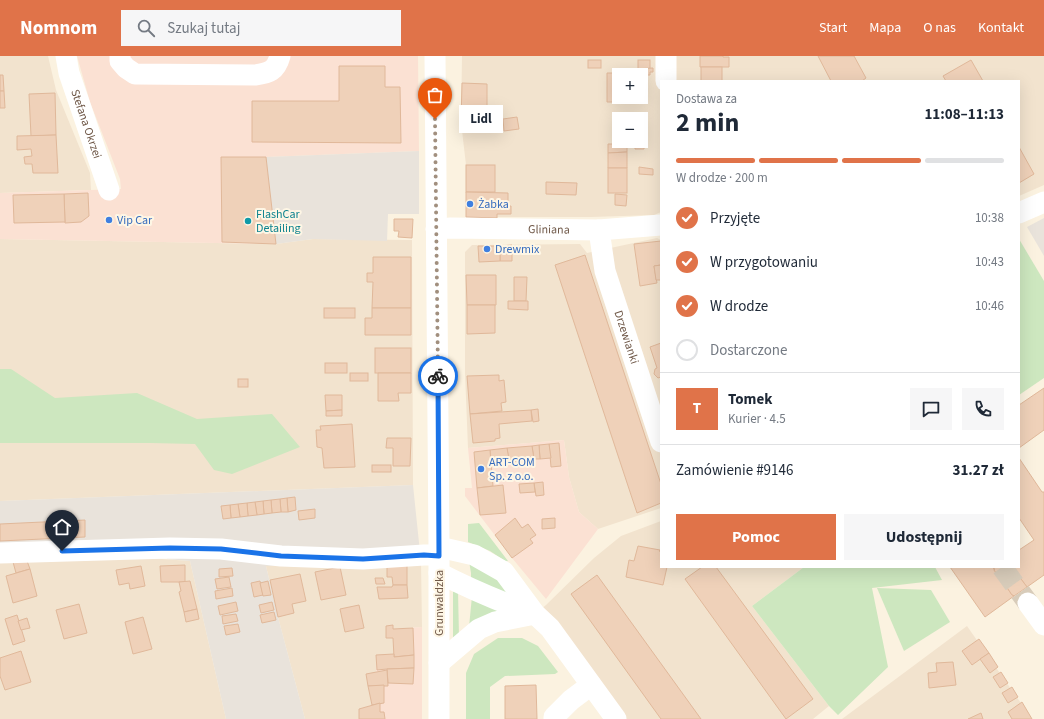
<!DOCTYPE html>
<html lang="pl">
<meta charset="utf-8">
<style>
:root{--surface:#fff;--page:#f6f6f7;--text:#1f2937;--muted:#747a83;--line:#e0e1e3;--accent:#e07349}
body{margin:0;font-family:"Source Sans 3",sans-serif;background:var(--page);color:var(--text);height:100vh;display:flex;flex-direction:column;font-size:15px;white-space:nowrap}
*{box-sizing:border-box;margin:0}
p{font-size:13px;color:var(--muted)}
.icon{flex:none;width:22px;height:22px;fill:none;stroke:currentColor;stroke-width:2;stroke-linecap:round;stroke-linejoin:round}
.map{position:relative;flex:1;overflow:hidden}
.panel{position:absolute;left:660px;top:24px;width:360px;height:488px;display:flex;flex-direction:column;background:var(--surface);border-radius:0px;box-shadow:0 4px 16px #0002}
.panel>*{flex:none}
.fabs{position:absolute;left:612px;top:12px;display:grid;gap:8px}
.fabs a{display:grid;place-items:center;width:36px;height:36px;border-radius:0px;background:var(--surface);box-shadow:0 4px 16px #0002;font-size:20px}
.pin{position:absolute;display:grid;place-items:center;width:34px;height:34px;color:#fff;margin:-41px -17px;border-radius:50% 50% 50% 0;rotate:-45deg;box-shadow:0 0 4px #0007}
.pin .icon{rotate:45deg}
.courier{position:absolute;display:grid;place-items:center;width:40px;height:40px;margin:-20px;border:3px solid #1a73e8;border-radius:50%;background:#fff;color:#222;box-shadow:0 1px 5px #0007}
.bubble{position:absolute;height:28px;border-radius:0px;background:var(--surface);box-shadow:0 4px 16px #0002;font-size:13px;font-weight:700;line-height:28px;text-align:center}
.head em{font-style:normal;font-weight:700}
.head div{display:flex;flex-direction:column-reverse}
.head{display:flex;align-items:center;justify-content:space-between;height:68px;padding:0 16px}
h1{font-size:26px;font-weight:700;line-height:30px}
.bar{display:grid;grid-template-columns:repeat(4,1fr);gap:6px 4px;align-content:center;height:48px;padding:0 16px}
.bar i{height:5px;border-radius:3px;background:var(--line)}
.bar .selected{background:var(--accent)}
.bar p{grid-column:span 4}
.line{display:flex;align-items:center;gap:10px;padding:0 16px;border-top:1px solid var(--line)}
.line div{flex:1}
.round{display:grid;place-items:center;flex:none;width:42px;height:42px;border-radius:0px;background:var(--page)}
ol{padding:0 16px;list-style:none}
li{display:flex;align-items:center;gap:12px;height:44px}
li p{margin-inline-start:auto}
li .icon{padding:4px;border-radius:50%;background:var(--accent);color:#fff;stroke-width:4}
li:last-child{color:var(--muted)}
li i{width:22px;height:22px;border:2px solid var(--line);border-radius:50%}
.primary-button{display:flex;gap:8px;margin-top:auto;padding:8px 16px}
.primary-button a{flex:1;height:46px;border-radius:0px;background:var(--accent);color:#fff;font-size:16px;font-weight:700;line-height:46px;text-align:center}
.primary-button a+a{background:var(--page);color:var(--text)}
header{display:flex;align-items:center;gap:24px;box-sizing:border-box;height:56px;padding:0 20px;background:var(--accent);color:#fff}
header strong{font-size:19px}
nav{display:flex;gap:22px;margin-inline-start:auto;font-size:14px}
.search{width:280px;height:36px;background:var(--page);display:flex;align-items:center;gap:10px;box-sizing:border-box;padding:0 14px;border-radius:0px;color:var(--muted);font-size:15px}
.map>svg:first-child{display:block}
</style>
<header>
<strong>Nomnom</strong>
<div class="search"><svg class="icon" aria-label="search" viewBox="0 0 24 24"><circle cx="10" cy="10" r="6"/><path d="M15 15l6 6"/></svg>Szukaj tutaj</div>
<nav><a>Start</a><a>Mapa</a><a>O nas</a><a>Kontakt</a></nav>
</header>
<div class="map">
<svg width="1044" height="663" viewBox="0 0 1044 663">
<rect width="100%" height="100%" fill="#fbf2e0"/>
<!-- residential -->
<g fill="#f2e3ce" fill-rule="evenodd">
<path d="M0,0H48L56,34L90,117L91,134L0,137Z"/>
<path d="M462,0H662L661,156L654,159L591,161H466V109L461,66ZM619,19H641V41H619ZM619,63H641V85H619Z"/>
<path d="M674,0H1044V129L1019,140V25H674Z"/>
<path d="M657,182L661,184V452L598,473L579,456L569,421L564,384L468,392L465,317V196L472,189L580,188L587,197Z"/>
<path d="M0,183L276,188L313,183L412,184L413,429L0,445Z"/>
<path d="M661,465V511H804L752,550L829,650L813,663H616L535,558L546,549L594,502L621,480Z"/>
<path d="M148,502L190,505L226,663H0V506Z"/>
<path d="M421,506L422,571L393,573L394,598L377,614L368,630L372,649L359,653V663H305L278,561L266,510Z"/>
<path d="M967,570L1032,663H842Z"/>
</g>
<!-- commercial -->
<g fill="#fbe1d3">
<path d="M77,0H418L419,95L266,101L276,188L0,183V137L121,133L120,123L90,46Z"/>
<path d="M564,384L569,421L579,456L598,473L546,543L512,502L465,440V432H472L468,392Z"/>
<path d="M393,569V573L422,571V663H359V653L372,649L366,618L376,616V599L394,598L393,582H386V570Z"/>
</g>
<!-- industrial -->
<g fill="#e9e3db">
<path d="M419,95V158H388L387,185L313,183L276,188L266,101Z"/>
<path d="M1044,162V200L1027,171Z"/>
<path d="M413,429L421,506L266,510L278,561L305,663H226L190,505L167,503L164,483L0,489V445Z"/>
</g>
<!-- green -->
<g fill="#cde7bf">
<path d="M1019,183L1044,225V322L1019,339Z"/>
<path d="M0,313H11L55,342L137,337L197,363L272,358L300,391L232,418L214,414L195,388L150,387H0Z"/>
<path d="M479,467L508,505H505L490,495L468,486V468Z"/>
<path d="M469,505L487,513L518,542L471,528V517Z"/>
<path d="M804,511H935L942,524L872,532L888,611L838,659L829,650L752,550Z"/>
<path d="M877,532L931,534L950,566L904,595Z"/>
<path d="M456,533L458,534L459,581L456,584L453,582V536Z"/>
<path d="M472,540L504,554L469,571Z"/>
<path d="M498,582H522L538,590L558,616L555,618L505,620L490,631V663H466V617L474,598Z"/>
</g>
<!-- building -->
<g fill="#efd1b9" stroke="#e0b89a">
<path d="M700,0H723V1H729V11H700Z"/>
<path d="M818,0H854L866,22L862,25H831Z"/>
<rect x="588" y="4" width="13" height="8"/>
<rect x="638" y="4" width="12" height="9"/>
<path d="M971,4L983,25H946L943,20Z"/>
<path d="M339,10H385V31H400L401,87L252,86V45H339Z"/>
<rect x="701" y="11" width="21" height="14"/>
<path d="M653,12V16H650V19H633V13Z"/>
<path d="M607,17H627V19H619V41H627L628,46H607Z"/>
<path d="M0,19H3L4,35H0Z"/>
<path d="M462,27L487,28V65L461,66Z"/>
<path d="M0,35H4L5,52H0Z"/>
<path d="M55,37L56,79L31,80L29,38Z"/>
<path d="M517,61L519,73L504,75L503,63Z"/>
<path d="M56,79L58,117H33L32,108H25L24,101L32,100L31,93L17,94V80Z"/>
<path d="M641,80H644V93H635V85H641Z"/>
<path d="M608,88H627V96L608,97Z"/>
<path d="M1019,91L1034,118L1019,127Z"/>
<path d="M627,96V112H608V97Z"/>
<path d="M221,101H266L276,188L222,186Z"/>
<rect x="466" y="109" width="29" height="27"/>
<path d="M639,111L653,113V119L639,118Z"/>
<rect x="608" y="112" width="19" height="25"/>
<path d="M546,126L577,127L576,139L546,138Z"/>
<path d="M466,136L508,137V150H511V158H497V162L466,161Z"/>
<path d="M88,137L89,160L81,166L65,167L64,138Z"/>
<path d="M64,138L65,166L14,167L13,139Z"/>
<path d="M615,138L627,139L626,150L615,149Z"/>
<path d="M394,163H413L412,182L398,181L399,175H394Z"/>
<path d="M661,185V209L654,210L657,227L640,230L634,188Z"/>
<path d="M512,189V205H500V190Z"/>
<path d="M478,190H500V205L479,206Z"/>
<path d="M585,199L661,428V447L637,457L555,209Z"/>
<path d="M373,201H411V252H372L373,226H367V217H373Z"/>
<path d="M661,209V224H656L654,210Z"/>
<path d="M466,219H496V249H467Z"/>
<path d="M514,221H527L526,245H514Z"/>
<path d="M508,245H528V254L508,253Z"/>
<path d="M467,249H495V277L467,278Z"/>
<rect x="324" y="252" width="31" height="10"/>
<path d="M372,252H411V279H365V262H372Z"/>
<path d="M661,287V321L658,322L654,318L655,313L657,312L650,291Z"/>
<rect x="375" y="292" width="36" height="25"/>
<rect x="325" y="307" width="22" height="10"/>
<rect x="350" y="317" width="18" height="8"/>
<path d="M378,317H411V337H398L399,345H378Z"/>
<path d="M499,319V325L504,324L506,346L501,347L502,355L470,358L467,320Z"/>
<rect x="238" y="323" width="10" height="8"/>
<path d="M1044,332V374L1019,392V349Z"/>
<path d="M325,339H342V354L326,355Z"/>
<path d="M538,353L539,365L533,366L531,354Z"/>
<path d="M342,354V360H326V355Z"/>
<path d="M531,354L532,365L499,368L500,382L495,383V385L473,387L470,358Z"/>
<path d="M352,368L355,411L324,412L322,392L317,391L316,374H321L320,370Z"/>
<path d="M387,382H411L410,410H393V392H386Z"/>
<path d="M559,387L561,410L551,411L549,388Z"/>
<path d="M549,388L551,402L540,403L539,389Z"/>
<path d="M539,389L540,403H534L532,390Z"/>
<path d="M532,390L534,403L509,406L507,392Z"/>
<path d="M507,392L509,403L491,405L490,394Z"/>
<path d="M490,394L493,430L477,432L474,396Z"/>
<path d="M1019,402L1042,436H1044V519L1027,531L1012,511H1019V494L1034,484L1019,462Z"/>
<rect x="372" y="409" width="19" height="7"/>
<path d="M543,426L544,439L536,440L534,427Z"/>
<path d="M534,427L535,436L520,437L519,428Z"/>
<path d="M503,429L506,457L480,459L477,432Z"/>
<path d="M295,441L296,454L288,456L287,442Z"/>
<path d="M287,442L288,456H281L280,443Z"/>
<path d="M280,443L281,456L272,457L271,444Z"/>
<path d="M271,444L272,457L264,458L263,445Z"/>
<path d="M263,445L264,458L257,459L255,446Z"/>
<path d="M255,446L257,459L248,460L247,447Z"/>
<path d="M247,447L248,460L240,461L238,448Z"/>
<path d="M238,448L240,461L231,462L230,449Z"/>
<path d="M230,449L231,462L223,463L221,450Z"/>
<path d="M315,453V462L299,464L298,455Z"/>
<path d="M515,462L522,472L528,468L536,479L530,483L533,487L512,502L495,479Z"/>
<path d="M555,462V472L542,473V463Z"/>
<path d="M85,464V481L0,485V468Z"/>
<path d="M638,490L660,494L659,495L661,496V511H667L663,529L626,521L629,504L634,505Z"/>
<path d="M27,505L30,513L16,517L13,506Z"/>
<path d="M407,507V529H393L392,521H387V508Z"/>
<path d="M185,509V526H161L160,510Z"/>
<path d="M141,510L145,530L130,533L129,527L119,529L116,514Z"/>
<path d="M340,511L346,539L321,544L315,516Z"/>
<path d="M702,511H716L813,643L786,663L685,523Z"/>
<path d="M950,511H993L994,512V514L1003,526H1004V527L1012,539H1013L1014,540L985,561Z"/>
<path d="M995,511H1012L1027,531L1014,540L1013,539H1012L1004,527V526H1003L994,514L995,513L993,512Z"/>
<path d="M232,512L233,520L219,521V513Z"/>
<path d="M30,513L37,540L13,547L6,520Z"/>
<path d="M300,518L306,545L292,548L294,557L278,561L270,524Z"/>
<path d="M597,519L701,663H661L571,538Z"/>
<path d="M229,521L231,531L217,533L215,523Z"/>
<path d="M375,522H383L385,528H376Z"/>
<path d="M190,525L197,553L184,556L179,536L181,535L179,526Z"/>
<path d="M260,525L263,539L254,541L251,527Z"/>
<path d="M268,525L271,539L263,540L260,527Z"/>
<path d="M393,529H407L408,542L379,543L377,531H392Z"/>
<path d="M232,532L233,540L216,543L215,535Z"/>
<path d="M236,546L238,555L220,559L218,550Z"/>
<path d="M272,546L274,554L261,557L259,549Z"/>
<path d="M79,548L87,577L64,583L56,554Z"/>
<path d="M359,549L364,572L345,576L340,553Z"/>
<path d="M197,553L199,563L186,566L184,556Z"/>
<path d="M274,556L276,564L262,567L260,559Z"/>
<path d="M236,558L238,565L223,568L222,560Z"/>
<path d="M17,559L25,585L13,589L5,563Z"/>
<path d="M143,561L152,593L133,598L125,566Z"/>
<path d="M27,562L30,572L21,574L18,565Z"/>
<path d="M238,568L240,576L226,579L224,570Z"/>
<path d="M393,569V573L413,572L414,599L394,601L393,582H386V570Z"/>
<path d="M979,583L989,597L972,609L962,595Z"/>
<path d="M21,595L31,626L5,634L0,620V602Z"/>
<path d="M989,597L998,611L990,617L980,603Z"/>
<path d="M394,598V601L414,599V612L387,613L377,614L376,599Z"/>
<path d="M953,606L956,629L929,632L928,617L937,616L936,607Z"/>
<path d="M414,612L413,628L388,627L387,613Z"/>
<path d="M387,614L388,630H368L366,618Z"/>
<path d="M1001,616L1008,627L1000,632L993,621Z"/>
<path d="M384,629V647L372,649L368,630Z"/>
<path d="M536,629L537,663H505V630Z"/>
<path d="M1012,631L1018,641L1008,647L1002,637Z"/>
<path d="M1022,646L1032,663H1012L1008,656Z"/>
<path d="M380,647V656H384L385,663H359V653Z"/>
<path d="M981,657L983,663H968Z"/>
</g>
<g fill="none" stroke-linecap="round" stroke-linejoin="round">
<!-- minor-tunnel -->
<path stroke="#d8ccba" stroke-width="21" stroke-dasharray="21 10" stroke-linecap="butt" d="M1002,511L1028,547"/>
<!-- minor -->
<g stroke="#fff" stroke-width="21">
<path id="s1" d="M66,0L69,17L109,134"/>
<path d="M120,0V5L126,12L135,18L255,19C269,17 276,15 280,0"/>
<path d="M435,0L439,491V663"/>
<path d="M666,0V25"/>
<path d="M1019,157L1044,146"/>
<path id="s2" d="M436,173L451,172L599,174L661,169"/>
<path id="s3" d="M599,174L605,215L661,386"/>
<path d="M439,491L474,499L504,516L535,558L550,572L616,663"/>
<path d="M0,497L170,492L221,493L281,500L363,503L424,499H439"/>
<path d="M439,517C470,533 501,546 534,558"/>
<path d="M1028,547L1044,569"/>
<path d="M439,607L479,573L495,566L535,558"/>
<path d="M554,663V661L571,644L591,629"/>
</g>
</g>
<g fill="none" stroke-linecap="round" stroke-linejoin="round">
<!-- done -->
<path stroke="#a18f7e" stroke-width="4" stroke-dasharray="0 7.2" d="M435,63L438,320"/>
<!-- route -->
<path stroke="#1a73e8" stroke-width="5" d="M62,495L170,492L221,493L281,500L363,503L424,499L439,500L438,320"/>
</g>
<!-- markers -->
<g fill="#3f7fe0" stroke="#fef6e5" stroke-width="1.5">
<circle cx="470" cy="148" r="4"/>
<circle cx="109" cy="164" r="4"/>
<circle cx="487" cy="193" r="4"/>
<circle cx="481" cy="413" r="4"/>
</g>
<circle fill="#0f9aa8" stroke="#fef6e5" stroke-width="1.5" cx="248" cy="165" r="4"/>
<g text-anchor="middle" stroke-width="4" stroke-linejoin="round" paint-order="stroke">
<!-- street labels -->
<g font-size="12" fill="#705949" stroke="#fef6e5">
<text dy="4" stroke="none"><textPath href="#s1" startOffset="71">Stefana Okrzei</textPath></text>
<text dy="4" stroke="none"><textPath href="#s2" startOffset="113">Gliniana</textPath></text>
<text dy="4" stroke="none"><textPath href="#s3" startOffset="111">Drzewianki</textPath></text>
<text transform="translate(439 547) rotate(-90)" y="4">Grunwaldzka</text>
</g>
<!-- shop labels -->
<g font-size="12" fill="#366cbe" stroke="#fef6e5" text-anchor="start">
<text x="478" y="152">Żabka</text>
<text x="117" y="168">Vip Car</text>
<text x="495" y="197">Drewmix</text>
<text x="489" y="410">ART-COM<tspan x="489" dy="14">Sp. z o.o.</tspan></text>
</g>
<!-- culture labels -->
<g font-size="12" fill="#0d838f" stroke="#fef6e5" text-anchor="start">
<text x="256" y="162">FlashCar<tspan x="256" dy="14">Detailing</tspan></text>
</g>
</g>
</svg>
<div class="fabs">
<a>+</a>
<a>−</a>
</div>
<div class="pin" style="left:435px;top:63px;background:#ea580c"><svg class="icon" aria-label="bag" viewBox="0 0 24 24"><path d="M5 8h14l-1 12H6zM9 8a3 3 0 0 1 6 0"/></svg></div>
<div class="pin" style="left:62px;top:495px;background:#1f2937"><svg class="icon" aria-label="home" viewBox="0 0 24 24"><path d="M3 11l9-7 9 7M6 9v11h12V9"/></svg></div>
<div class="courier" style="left:438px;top:320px"><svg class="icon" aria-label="bike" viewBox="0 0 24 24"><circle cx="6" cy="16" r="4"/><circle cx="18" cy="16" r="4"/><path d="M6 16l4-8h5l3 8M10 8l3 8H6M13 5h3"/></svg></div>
<div class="bubble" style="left:459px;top:49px;width:44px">Lidl</div>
<section class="panel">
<div class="head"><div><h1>2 min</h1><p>Dostawa za</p></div><em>11:08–11:13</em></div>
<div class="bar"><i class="selected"></i><i class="selected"></i><i class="selected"></i><i></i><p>W drodze · 200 m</p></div>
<ol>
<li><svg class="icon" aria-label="check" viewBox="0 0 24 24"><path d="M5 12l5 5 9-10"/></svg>Przyjęte<p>10:38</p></li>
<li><svg class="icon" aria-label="check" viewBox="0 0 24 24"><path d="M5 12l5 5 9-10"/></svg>W przygotowaniu<p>10:43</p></li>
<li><svg class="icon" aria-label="check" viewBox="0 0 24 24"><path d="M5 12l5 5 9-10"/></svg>W drodze<p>10:46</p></li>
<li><i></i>Dostarczone</li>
</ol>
<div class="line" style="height:72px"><b class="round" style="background:var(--accent);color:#fff">T</b><div><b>Tomek</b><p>Kurier · 4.5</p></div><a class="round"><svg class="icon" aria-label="chat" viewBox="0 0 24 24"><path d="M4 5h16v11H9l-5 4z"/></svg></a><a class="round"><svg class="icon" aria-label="phone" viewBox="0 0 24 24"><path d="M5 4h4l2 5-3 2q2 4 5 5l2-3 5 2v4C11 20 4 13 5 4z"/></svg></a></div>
<div class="line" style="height:52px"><div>Zamówienie #9146</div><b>31.27 zł</b></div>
<div class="primary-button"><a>Pomoc</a><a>Udostępnij</a></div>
</section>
</div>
